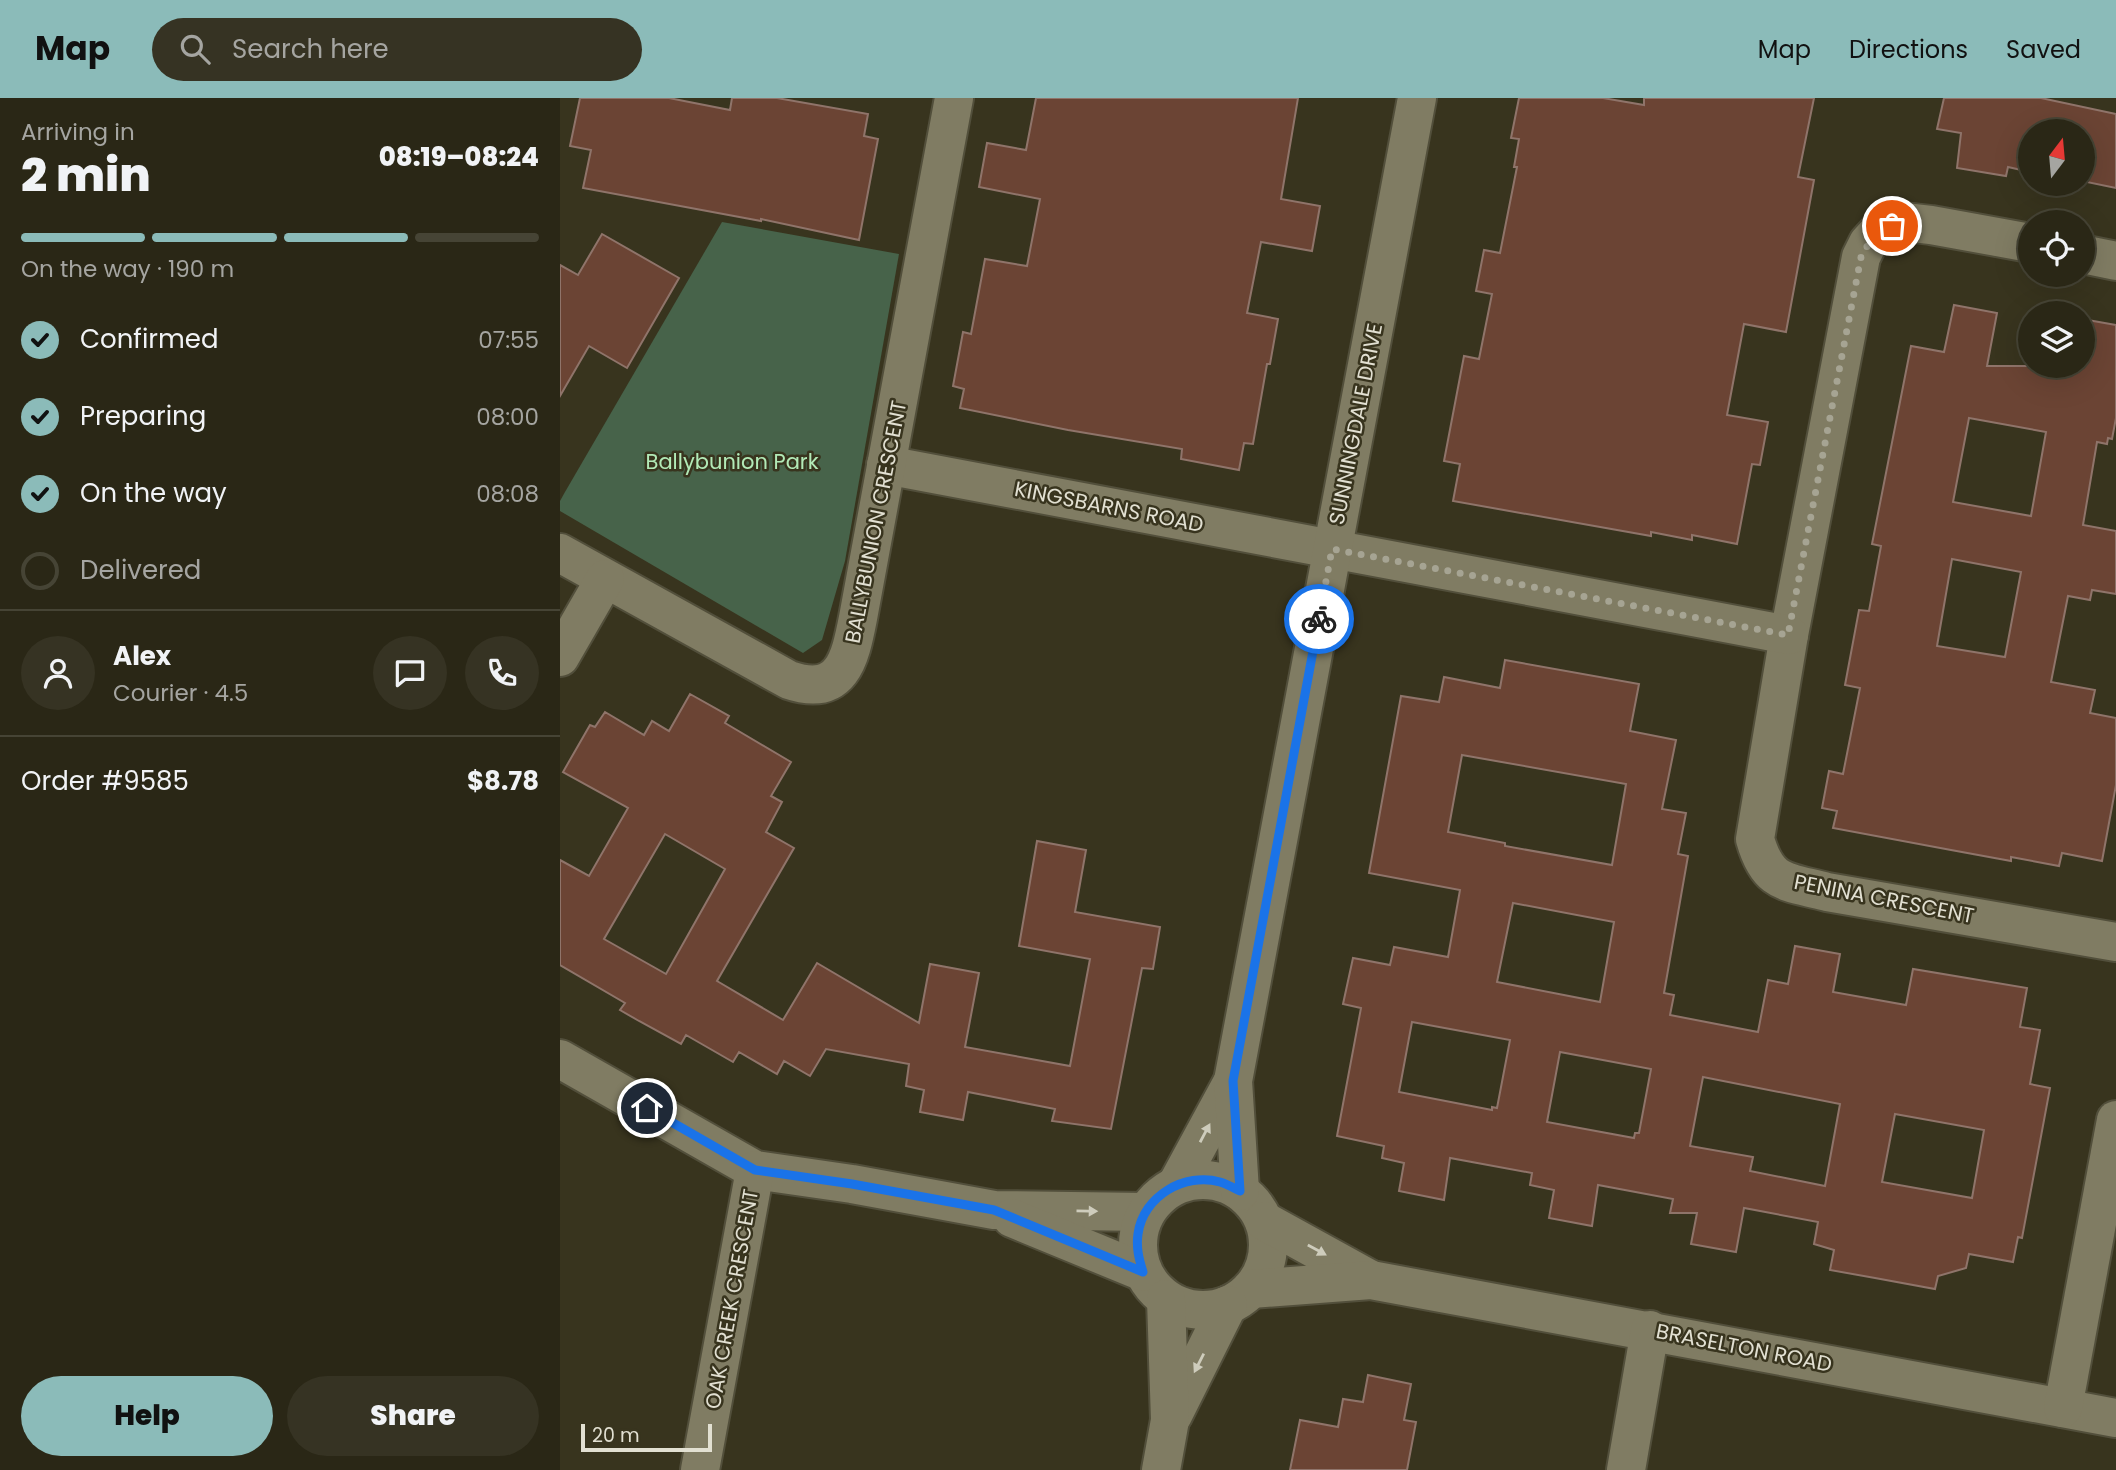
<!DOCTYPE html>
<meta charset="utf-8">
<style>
:root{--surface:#2a2716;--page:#363323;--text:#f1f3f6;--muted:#a5a5a1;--line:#464435;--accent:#8bbbb9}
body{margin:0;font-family:Poppins,sans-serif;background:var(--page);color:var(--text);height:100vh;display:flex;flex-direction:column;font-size:26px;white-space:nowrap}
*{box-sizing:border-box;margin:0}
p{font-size:23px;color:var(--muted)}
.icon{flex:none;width:38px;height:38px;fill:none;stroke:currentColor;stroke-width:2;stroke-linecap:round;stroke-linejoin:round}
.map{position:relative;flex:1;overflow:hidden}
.drawer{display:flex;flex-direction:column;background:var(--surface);width:560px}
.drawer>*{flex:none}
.needle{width:46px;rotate:16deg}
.controls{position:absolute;left:1458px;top:21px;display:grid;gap:14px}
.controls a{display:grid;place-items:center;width:77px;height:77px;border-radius:50%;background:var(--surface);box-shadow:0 7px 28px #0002,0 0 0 2px var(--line);font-size:35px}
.scale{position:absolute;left:21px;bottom:18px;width:131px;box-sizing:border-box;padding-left:7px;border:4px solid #e2e0d2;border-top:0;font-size:19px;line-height:24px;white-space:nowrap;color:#e2e0d2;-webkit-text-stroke:5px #38341e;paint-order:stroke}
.pin{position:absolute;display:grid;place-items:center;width:60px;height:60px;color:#fff;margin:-30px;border:4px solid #fff;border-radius:50%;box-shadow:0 2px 7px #0007}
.courier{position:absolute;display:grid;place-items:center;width:70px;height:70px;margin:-35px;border:5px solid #1a73e8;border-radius:50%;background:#fff;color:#222;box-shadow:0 2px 9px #0007}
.summary em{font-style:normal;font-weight:800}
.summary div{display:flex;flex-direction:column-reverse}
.summary{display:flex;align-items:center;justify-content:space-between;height:119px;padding:0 21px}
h1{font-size:46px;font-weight:800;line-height:52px}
.bar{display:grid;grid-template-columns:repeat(4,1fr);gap:10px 7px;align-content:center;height:84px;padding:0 21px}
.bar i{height:9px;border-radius:5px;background:var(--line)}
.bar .active{background:var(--accent)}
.bar p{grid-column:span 4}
.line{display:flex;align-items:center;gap:18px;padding:0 21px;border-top:2px solid var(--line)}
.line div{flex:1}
.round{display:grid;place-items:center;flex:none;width:74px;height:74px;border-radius:37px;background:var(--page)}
ol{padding:0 21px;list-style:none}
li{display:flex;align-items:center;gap:21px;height:77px}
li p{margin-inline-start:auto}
li .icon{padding:7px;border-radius:50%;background:var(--accent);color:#111;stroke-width:4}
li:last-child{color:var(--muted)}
li i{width:38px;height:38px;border:4px solid var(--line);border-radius:50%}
.action{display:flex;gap:14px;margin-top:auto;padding:14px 21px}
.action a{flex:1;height:80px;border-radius:42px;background:var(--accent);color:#111;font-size:28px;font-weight:800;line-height:80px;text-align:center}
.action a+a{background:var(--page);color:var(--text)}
header{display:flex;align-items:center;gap:42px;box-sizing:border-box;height:98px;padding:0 35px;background:var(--accent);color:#111}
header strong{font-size:33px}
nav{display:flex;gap:38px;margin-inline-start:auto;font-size:24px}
.search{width:490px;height:63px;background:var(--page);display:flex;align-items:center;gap:18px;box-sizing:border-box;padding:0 24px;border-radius:38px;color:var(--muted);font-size:26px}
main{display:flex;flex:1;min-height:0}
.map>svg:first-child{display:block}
</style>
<header>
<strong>Map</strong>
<div class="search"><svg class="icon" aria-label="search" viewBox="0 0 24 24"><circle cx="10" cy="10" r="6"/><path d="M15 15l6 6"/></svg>Search here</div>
<nav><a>Map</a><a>Directions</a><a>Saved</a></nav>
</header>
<main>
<section class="drawer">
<div class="summary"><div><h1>2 min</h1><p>Arriving in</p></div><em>08:19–08:24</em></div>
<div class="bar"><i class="active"></i><i class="active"></i><i class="active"></i><i></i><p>On the way · 190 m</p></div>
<ol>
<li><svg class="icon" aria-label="check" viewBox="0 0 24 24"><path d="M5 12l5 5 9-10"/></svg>Confirmed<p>07:55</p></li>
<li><svg class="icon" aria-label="check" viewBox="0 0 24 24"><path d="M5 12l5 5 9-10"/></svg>Preparing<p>08:00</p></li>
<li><svg class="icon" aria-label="check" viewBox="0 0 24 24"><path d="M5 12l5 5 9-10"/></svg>On the way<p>08:08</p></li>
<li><i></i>Delivered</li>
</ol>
<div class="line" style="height:126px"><a class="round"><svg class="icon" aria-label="person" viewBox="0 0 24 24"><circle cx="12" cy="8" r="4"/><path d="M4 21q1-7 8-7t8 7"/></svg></a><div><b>Alex</b><p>Courier · 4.5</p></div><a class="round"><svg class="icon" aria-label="chat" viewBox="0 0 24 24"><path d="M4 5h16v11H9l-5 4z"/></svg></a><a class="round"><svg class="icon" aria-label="phone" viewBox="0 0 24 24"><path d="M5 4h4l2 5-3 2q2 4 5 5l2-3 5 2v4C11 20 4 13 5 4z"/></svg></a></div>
<div class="line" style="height:91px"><div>Order #9585</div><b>$8.78</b></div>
<div class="action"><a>Help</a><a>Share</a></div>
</section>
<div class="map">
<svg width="1556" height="1372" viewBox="0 0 1556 1372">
<rect width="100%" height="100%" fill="#38341e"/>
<!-- green -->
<path fill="#47634a" d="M162,124L339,156L285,463L262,542L243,555L0,413V403L5,394Z"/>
<!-- building -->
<g fill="#6b4434" stroke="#8f746a" stroke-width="2" fill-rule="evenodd">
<path d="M20,0H109L170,12L172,0H217L308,16L304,38L318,41L299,142L201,121V123L23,90L31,52L10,48Z"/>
<path d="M476,0H738L721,101L760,108L752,153L701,144L687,215L718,221L710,266H707L693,346L684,345L679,372L621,361L622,351L508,332L400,310L404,291L393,288L403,234L411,236L425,161L467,168L480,101L419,89L427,45L466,52Z"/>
<path d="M959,0H1043L1084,7V0H1254L1238,79L1254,82L1226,234L1184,226L1167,317L1208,324L1200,367L1192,366L1177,446L1132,437V442L1091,434V438L893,403L900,366L884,363L904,258L919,261L932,196L916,193L924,152L940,155L957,69H954L959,41L951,40Z"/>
<path d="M1384,0H1481L1556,16V90L1522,83V33H1470V74L1448,69L1446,78L1397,70L1401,35L1377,31Z"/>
<path d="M42,136L119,180L67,270L29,248L0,298V167L18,177Z"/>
<path d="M1394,207L1437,215L1427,268H1522V221L1556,227V320L1552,341L1548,340L1547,346L1537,344L1523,427L1556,433V496L1532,492L1530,502L1508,498L1491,584L1535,592L1530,615L1556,620V687L1542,763L1502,755L1499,768L1451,759V763L1391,752L1273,730L1277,713L1262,710L1269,673L1283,676L1300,590L1285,587L1299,512L1309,513L1321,448L1312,446L1351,248L1384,254ZM1409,320L1486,334L1471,418L1393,404ZM1392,461L1461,474L1445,559L1377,548Z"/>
<path d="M945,562L1079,586L1070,633L1116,642L1102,711L1126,715L1118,756L1128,758L1104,895L1114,897L1110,917L1198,934L1208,882L1228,886L1235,848L1280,856L1273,894L1346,907L1353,871L1467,890L1460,929L1480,932L1470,986L1490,990L1462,1140L1458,1139L1453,1164L1409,1156L1406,1170L1378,1178L1375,1191L1315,1180L1270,1172L1274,1152L1254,1146L1258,1124L1184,1110L1176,1154L1131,1146L1137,1115H1110L1113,1101L1038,1087L1032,1128L989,1120L994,1092L970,1087L972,1075L890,1060L884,1102L839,1093L844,1065L822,1060L824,1048L777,1038L801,910L783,906L793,860L830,867L834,849L888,859L900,792L809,775L841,598L879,604L884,579L940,590ZM902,657L1066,686L1052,767L945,748V745L888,734ZM953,805L1054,824L1040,904L937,884ZM852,924L950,942L937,1010L932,1009V1012L839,994ZM1000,954L1091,971L1079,1035H1075L1074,1040L987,1024ZM1143,979L1280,1006L1265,1088L1190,1073L1193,1059L1130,1048ZM1335,1016L1424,1032L1412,1100L1322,1084Z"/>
<path d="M130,596L169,618L165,625L231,664L211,698L222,704L206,734L234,750L157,883L223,922L257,865L359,925L370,866L419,875L405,949L510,968L530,861L459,848L477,743L526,752L515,814L600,829L593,871L582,870L551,1031L492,1023L495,1011L408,994L403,1022L360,1014L364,992L346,988L349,966L266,951L250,978L224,963L217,976L179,954L173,964L126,937L121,946L79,923L60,912L65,905L0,867V762L29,778L68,710L3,674L30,627L35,629L45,614L84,637L92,623L109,633ZM105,736L165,771L106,876L44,841Z"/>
<path d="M808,1277L851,1286L844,1322L856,1324L847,1372H730L740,1322L778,1329L783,1301L803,1304Z"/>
</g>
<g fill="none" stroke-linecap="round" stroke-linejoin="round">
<defs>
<g id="minor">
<path d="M1470,145L1371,127L1344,124L1318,134L1308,145L1301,159L1229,537L1195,741C1208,787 1226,783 1267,794L1556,844"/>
<path d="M1522,156L1556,163"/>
<path d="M326,367L1229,537"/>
<path d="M0,455L229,582C282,600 290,561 298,520L394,0"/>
<path d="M0,559L45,481"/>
<path d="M0,961L195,1072L292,1086L434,1112L586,1114"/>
<circle cx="643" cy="1147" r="65"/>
<path d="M617,1086L673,983"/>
<path d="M680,1093L673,983L857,0"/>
<path d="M452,1120L583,1174"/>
<path d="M704,1123L811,1182"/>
<path d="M691,1191L811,1182L1556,1320"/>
<path d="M1503,1310L1556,1022"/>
<path d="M613,1317L668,1207"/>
<path d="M140,1372L195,1072"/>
<path d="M601,1372L610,1322L606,1201"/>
<path d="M1066,1372L1090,1232"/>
</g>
</defs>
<!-- minor casing -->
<use href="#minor" stroke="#524f3b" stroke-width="42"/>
<!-- minor -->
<use href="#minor" stroke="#807c63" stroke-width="38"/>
</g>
<!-- one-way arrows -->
<defs><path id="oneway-solid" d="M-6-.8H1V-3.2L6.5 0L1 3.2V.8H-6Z" transform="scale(1.75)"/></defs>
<g fill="#ceccbc">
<use href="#oneway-solid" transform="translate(645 1035) rotate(-62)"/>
<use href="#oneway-solid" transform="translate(527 1113) rotate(1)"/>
<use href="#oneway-solid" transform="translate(757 1152) rotate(29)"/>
<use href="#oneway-solid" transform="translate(639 1265) rotate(117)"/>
</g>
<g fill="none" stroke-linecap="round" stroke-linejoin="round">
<!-- done -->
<path stroke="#a6a493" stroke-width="7" stroke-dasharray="0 12.6" d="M759,521L772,451L1228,537L1301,159C1309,143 1316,135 1332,128"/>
<!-- route -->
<path stroke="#1a73e8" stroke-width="9" d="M87,1010L195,1072L292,1086L434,1112L583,1174C579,1161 576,1150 578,1136C583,1098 625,1074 660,1084C667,1086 674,1090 680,1093L673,983L759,521"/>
</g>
<g text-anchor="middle" stroke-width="5" stroke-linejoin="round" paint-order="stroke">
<!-- street labels -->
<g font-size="21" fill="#e2e0d2" stroke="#38341e">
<text transform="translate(796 326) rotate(-79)" y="7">SUNNINGDALE DRIVE</text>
<text transform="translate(549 409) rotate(11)" y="7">KINGSBARNS ROAD</text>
<text transform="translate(316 424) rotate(-79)" y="7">BALLYBUNION CRESCENT</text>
<text transform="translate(1324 801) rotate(11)" y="7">PENINA CRESCENT</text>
<text transform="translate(172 1201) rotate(-80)" y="7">OAK CREEK CRESCENT</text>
<text transform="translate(1184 1250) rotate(11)" y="7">BRASELTON ROAD</text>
</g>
<!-- park labels -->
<g font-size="21" fill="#b2eab7" stroke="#38341e">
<text x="172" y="371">Ballybunion Park</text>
</g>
</g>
</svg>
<div class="controls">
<a><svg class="needle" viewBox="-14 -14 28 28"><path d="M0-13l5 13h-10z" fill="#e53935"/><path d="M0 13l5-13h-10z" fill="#a5a5a1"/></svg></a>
<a><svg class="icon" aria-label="locate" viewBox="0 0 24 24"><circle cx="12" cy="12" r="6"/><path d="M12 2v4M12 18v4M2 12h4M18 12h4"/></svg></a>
<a><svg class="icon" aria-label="layers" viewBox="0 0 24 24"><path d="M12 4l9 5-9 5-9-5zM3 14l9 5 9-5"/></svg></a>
</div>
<div class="scale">20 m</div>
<div class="pin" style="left:1332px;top:128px;background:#ea580c"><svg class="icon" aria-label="bag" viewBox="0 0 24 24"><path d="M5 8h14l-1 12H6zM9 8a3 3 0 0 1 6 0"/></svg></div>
<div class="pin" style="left:87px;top:1010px;background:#1f2937"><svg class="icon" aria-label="home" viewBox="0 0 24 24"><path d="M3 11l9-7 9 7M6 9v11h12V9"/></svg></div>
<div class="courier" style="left:759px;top:521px"><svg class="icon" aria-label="bike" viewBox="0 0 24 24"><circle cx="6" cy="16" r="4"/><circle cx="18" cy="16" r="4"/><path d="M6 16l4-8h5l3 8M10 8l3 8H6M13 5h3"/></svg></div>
</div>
</main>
